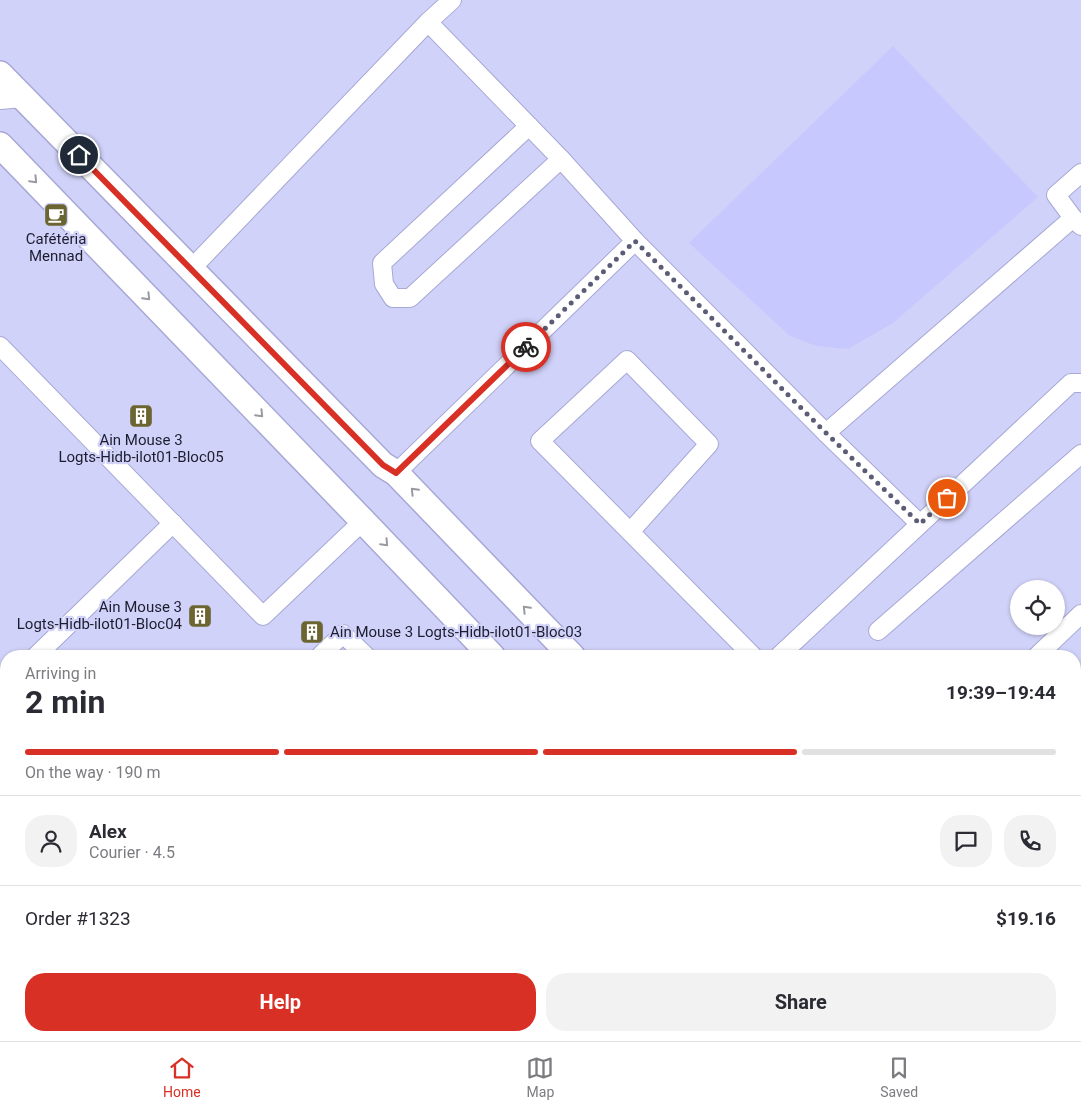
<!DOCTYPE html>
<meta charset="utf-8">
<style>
:root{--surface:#fff;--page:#f2f2f3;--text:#2b2b33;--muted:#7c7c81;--line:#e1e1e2;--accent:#d93025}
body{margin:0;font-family:Roboto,sans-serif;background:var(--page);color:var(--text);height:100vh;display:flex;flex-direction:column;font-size:19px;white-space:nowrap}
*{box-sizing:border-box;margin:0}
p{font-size:16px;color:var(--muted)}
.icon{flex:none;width:28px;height:28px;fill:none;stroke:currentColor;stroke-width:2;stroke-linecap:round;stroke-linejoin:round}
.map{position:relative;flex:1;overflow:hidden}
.sheet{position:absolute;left:0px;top:650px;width:1081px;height:391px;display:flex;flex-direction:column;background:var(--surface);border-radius:20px 20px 0 0;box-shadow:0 1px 4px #0004}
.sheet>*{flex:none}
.buttons{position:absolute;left:1010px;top:580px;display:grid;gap:10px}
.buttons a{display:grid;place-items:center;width:55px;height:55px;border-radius:50%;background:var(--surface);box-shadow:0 1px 4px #0004;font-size:25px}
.pin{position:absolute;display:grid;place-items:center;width:42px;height:42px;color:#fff;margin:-21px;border:2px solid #fff;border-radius:50%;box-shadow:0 1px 5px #0007}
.courier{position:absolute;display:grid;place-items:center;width:50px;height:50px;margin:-25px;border:4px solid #d93025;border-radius:50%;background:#fff;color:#222;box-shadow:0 1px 6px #0007}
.headline em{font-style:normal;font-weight:700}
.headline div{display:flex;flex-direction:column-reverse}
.headline{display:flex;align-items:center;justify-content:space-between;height:85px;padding:0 25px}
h1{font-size:32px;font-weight:700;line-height:38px}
.bar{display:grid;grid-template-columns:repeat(4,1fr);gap:8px 5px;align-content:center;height:60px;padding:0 25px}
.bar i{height:6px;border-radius:4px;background:var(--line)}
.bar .active{background:var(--accent)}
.bar p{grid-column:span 4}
.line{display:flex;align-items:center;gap:12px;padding:0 25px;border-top:1px solid var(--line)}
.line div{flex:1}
.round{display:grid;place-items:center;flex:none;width:52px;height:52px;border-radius:20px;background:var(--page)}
.action{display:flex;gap:10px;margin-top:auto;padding:10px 25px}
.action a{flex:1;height:58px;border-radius:20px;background:var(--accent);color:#fff;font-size:20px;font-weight:700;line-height:58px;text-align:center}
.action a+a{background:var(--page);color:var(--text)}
.tabs{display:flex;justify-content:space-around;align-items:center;height:70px;border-top:1px solid var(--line);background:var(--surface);font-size:14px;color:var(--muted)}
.tabs a{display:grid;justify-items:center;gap:2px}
.tabs .active{color:var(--accent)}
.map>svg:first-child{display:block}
</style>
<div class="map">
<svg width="1081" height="1041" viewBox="0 0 1081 1041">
<rect width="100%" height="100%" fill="#d1d2f9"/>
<!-- built -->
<path fill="#c6c8fe" d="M893,46L1038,197L893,323L848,349L816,346L790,336L689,243Z"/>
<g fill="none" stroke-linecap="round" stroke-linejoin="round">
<defs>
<g id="street">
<path d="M428,22L561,159L635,241L826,433L1073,218L1081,226"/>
<path d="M0,100L23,98"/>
<path d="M529,126L382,263L384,284L393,298H410L561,159"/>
<path d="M1073,218L1056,195L1081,173"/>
<path d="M191,269L428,22L452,0"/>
<path d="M0,346L263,616L363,521"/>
<path d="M826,433L920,524"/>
<path d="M396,473L635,241"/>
<path d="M630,532L709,444L627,360L540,441L753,656"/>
<path d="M878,631L1081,454"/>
<path d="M36,656L173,523"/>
<path d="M320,656L343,634L366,656"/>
<path d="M779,656L1071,383H1081"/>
<path d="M1037,656L1081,614"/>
<path d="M1075,689L1081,695"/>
<path d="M0,692L6,686"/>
<path d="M0,774L6,781"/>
<path d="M1075,795L1081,789"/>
<path d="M1075,843L1081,849"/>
<path d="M1075,1007L1081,1013"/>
<path d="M244,1035L249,1041"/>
<path d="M592,1041L601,1035"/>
</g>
<g id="secondary">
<path d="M0,74L383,465L396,473L572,656"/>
<path d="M0,145L363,521L492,656"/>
<path d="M861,1035L867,1041"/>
<path d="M939,1035L944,1041"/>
</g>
</defs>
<!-- street casing -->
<use href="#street" stroke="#a7a8d5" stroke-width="20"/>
<!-- secondary casing -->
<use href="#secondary" stroke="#a7a8d5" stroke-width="28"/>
<!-- street -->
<use href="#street" stroke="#fff" stroke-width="18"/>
<!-- secondary -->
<use href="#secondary" stroke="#fff" stroke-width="25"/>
</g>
<!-- one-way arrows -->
<defs><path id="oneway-chevron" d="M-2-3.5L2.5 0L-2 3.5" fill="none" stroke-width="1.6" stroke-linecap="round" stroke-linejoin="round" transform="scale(1.25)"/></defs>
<g stroke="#9999a1">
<use href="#oneway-chevron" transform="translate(34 180) rotate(46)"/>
<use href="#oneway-chevron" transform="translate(147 297) rotate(46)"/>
<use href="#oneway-chevron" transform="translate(260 414) rotate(46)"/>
<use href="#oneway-chevron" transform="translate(414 491) rotate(-134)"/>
<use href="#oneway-chevron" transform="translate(385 543) rotate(47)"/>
<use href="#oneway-chevron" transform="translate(526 609) rotate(-134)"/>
</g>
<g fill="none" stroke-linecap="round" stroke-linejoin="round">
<!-- done -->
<path stroke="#5c5c76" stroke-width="5" stroke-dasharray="0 9" d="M526,347L635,241L826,433L920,524L947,498"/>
<!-- route -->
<path stroke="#d93025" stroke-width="6" d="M79,155L383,465L396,473L526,347"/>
</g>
<!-- icons -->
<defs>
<symbol id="cafe-square" viewBox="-11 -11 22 22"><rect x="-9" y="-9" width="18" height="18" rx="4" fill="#6a6531" stroke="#d1d2f9"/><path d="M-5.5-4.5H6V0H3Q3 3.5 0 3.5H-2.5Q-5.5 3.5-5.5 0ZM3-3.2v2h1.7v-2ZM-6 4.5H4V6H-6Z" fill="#fff"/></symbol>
<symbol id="building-square" viewBox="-11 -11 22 22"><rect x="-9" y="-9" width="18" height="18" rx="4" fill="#6a6531" stroke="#d1d2f9"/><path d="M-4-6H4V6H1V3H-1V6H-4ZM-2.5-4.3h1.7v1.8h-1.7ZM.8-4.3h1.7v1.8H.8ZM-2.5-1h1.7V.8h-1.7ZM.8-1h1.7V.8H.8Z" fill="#fff"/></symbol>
</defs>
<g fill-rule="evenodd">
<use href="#cafe-square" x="42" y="201" width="28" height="28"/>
<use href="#building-square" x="127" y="402" width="28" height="28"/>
<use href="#building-square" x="186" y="602" width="28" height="28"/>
<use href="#building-square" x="298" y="618" width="28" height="28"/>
</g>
<g text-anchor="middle" stroke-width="4.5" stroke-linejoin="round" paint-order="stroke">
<!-- poi labels -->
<g font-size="15" fill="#1d1d2f" stroke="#d1d2f9">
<text x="56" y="244">Cafétéria<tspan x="56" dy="17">Mennad</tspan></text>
<text x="141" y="445">Ain Mouse 3<tspan x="141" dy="17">Logts-Hidb-ilot01-Bloc05</tspan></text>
<text x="182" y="612" text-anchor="end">Ain Mouse 3<tspan x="182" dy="17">Logts-Hidb-ilot01-Bloc04</tspan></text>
<text x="330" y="637" text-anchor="start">Ain Mouse 3 Logts-Hidb-ilot01-Bloc03</text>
</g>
</g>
</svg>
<div class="buttons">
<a><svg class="icon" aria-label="locate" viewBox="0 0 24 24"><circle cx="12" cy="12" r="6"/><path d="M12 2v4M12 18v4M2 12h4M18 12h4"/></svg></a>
</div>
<div class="pin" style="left:947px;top:498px;background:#ea580c"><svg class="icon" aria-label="bag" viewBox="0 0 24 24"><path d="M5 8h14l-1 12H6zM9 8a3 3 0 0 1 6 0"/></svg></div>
<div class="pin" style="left:79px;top:155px;background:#1f2937"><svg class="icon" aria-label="home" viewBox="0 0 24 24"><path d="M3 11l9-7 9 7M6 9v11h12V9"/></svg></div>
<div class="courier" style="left:526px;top:347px"><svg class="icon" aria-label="bike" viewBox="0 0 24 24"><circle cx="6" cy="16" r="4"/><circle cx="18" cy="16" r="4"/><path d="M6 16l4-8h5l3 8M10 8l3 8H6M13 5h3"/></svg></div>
<section class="sheet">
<div class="headline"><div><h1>2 min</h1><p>Arriving in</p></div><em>19:39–19:44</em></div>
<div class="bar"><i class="active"></i><i class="active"></i><i class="active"></i><i></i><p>On the way · 190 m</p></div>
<div class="line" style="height:90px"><a class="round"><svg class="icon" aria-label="person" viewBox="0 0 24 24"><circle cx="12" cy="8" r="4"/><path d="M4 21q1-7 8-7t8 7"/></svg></a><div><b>Alex</b><p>Courier · 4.5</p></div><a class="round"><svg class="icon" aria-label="chat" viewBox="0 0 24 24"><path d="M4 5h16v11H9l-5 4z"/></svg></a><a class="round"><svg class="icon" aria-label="phone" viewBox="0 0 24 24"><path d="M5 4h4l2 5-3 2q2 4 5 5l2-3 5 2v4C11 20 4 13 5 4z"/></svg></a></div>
<div class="line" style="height:65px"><div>Order #1323</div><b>$19.16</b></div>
<div class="action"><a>Help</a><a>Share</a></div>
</section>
</div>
<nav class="tabs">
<a class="active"><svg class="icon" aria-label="home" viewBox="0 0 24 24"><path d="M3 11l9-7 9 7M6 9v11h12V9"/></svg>Home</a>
<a><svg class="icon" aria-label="map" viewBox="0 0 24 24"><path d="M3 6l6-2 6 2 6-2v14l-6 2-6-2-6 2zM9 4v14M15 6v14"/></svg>Map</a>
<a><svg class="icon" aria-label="saved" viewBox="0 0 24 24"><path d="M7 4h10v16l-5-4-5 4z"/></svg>Saved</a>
</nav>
